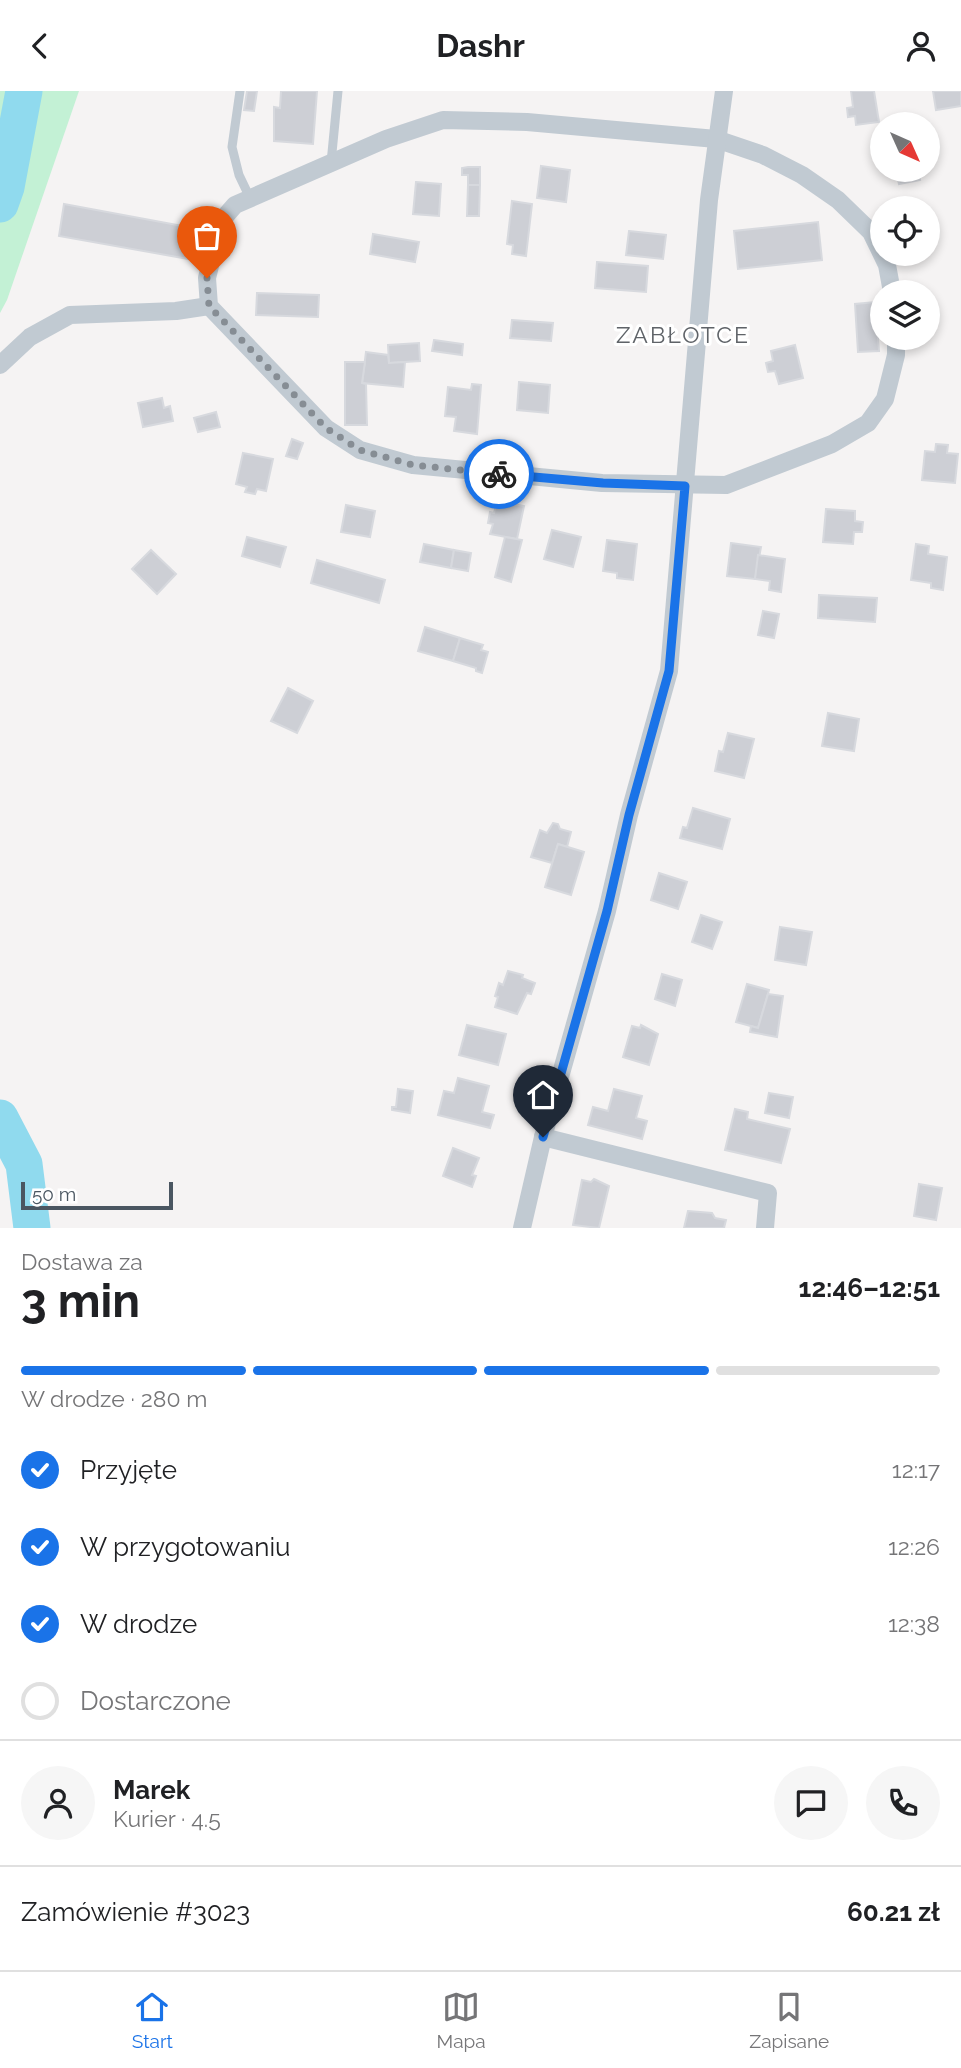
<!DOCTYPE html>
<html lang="pl">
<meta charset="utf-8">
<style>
:root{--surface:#fff;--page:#f6f6f6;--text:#202124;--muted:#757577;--line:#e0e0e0;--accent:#1a73e8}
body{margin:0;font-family:Raleway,sans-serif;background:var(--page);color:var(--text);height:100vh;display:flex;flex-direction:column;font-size:26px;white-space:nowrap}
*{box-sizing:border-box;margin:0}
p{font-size:23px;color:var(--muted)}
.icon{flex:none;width:38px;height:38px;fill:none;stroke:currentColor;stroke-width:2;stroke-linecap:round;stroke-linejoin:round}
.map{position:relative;height:1137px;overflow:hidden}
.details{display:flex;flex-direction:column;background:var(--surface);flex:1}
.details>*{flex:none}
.needle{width:46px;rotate:135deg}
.buttons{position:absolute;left:870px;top:21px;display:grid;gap:14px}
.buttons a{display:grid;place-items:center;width:70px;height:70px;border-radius:50%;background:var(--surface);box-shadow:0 4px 10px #0003;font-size:35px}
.scale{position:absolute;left:21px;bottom:18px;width:152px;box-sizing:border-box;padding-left:7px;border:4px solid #4a5661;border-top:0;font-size:19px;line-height:24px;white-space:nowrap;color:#4a5661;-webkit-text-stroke:5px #fff;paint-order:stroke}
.pin{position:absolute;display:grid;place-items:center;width:60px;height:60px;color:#fff;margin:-72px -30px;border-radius:50% 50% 50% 0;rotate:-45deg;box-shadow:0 0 7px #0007}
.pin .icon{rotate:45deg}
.courier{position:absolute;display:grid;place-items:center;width:70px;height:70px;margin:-35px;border:5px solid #1a73e8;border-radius:50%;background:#fff;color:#222;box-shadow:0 2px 9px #0007}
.head em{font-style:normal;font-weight:700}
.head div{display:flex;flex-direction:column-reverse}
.head{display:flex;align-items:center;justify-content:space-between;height:119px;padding:0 21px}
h1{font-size:46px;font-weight:700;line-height:52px}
.bar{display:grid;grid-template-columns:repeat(4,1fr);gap:10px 7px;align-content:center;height:84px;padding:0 21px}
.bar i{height:9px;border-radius:5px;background:var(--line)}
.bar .active{background:var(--accent)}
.bar p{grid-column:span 4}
.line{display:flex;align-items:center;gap:18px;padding:0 21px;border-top:2px solid var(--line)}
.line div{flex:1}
.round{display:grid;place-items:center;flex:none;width:74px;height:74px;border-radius:37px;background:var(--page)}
ol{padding:0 21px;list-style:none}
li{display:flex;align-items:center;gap:21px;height:77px}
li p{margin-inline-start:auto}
li .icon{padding:7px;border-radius:50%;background:var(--accent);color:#fff;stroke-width:4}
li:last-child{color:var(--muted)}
li i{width:38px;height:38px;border:4px solid var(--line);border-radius:50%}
header{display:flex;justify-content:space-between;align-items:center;height:91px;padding:0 21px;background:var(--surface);font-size:32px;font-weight:700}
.tabs{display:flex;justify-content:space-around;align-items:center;height:98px;border-top:2px solid var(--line);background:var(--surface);font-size:19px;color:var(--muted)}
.tabs a{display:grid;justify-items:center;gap:4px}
.tabs .active{color:var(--accent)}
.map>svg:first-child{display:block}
</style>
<header><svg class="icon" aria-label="back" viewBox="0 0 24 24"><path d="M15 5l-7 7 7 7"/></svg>Dashr<svg class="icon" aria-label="person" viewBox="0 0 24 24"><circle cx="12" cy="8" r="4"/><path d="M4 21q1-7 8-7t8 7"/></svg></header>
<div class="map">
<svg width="961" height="1137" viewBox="0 0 961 1137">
<rect width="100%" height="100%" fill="#f5f3f3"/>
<!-- green -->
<path fill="#c3f1d5" d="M0,0H79L7,209L0,222Z"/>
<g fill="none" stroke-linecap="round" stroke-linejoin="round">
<!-- river -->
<g stroke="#90daee" stroke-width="37">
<path d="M0,113L6,96L24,0"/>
<path d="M0,1027L24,1073L32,1137"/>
</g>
</g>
<!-- building -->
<g fill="#cdcfd5" stroke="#d7d9de" stroke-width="2">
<path d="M247,0H257L254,20L244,19Z"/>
<path d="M281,0H317L313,53L274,50V16L280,17Z"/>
<path d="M851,0H874L879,31L856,34L855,25L848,26L847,17L853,16Z"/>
<path d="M933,0H961V15L936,19Z"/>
<path d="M541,75L570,79L566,111L537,107Z"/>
<path d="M468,76H480V94H468V84H462V77Z"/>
<path d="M896,79H918L920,89L899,93Z"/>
<path d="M416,91L441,93L439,125L413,123Z"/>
<path d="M468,94H480L479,125H467Z"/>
<path d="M512,110L532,113L526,165L512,163L513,154L507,153Z"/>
<path d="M64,113L199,138L194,169L59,145Z"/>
<path d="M818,131L822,169L738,178L734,140Z"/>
<path d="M629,140L666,144L663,168L626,164Z"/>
<path d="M373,143L419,151L415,171L370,163Z"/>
<path d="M597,171L648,175L646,201L595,197Z"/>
<path d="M257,202L319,204L318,226L256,224Z"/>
<path d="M875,211L879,260L858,261L855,213Z"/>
<path d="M512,229L553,232L551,250L510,247Z"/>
<path d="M434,249L463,253L462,264L432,260Z"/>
<path d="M419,252L420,270L389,272L388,254Z"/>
<path d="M795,254L803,287L779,293L775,280L768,281L766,272L773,270L771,260Z"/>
<path d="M366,261L388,264L389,272L405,271L403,296L362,292Z"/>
<path d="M345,271H365L362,292L366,293L367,334H345Z"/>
<path d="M519,291L550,294L548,322L517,319Z"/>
<path d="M472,293L481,294L477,343L454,340L456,326L445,325L448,296L471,299Z"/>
<path d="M162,307L164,317L170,315L173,330L143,336L138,312Z"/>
<path d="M216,321L220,336L198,341L194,327Z"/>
<path d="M292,348L303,352L297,368L286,365Z"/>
<path d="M936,353L948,354L947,362L958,363L955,392L922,389L925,360L935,361Z"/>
<path d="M243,362L273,368L266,400L257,398L255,403L245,401L247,396L236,393Z"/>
<path d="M497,410L524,415L517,448L490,443L493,433L488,432L490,421L494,422Z"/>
<path d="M346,414L375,420L370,446L341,441Z"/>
<path d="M826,418L855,420V430L863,431L862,441H854L853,453L823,451Z"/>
<path d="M552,439L581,446L573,476L544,468Z"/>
<path d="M247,446L286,456L280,476L242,465Z"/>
<path d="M505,446L522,449L511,491L495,486Z"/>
<path d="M607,449L637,453L633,489L617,487V482L603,480Z"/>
<path d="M731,452L761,456L755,488L727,485Z"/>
<path d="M424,453L454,459L451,477L420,471Z"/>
<path d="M916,453L929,455L928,463L947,466L943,499L931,497V492L911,489Z"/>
<path d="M151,459L176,483L157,503L132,478Z"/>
<path d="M454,459L471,462L468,480L451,477Z"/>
<path d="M758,464L785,468L781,501L769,499L770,490L755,488Z"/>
<path d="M317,469L385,489L379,512L311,492Z"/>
<path d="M819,504L877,507L875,531L818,527Z"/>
<path d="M763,520L779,523L774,547L758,544Z"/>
<path d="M425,536L460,547L453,570L418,560Z"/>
<path d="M460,547L483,554L481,559L488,561L482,582L476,580V577L453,570Z"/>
<path d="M288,597L313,610L297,642L271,630Z"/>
<path d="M828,622L859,628L854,660L822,655Z"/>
<path d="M728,642L754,648L744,687L715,680L719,660L723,661Z"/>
<path d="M693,717L730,728L722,758L680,747L683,736L687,737Z"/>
<path d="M553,732L558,733L560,738L571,741L567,756L558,753L552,772L531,766L540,739L547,742Z"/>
<path d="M558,753L584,761L571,804L545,796Z"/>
<path d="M659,782L687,791L678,818L651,809Z"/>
<path d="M701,824L722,831L712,858L692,851Z"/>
<path d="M780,836L812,841L806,874L775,869Z"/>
<path d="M508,880L523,884L522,887L535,892L531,903L527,902L517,923L495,916L498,906L495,905L499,892L503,894Z"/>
<path d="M662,883L682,889L675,915L655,908Z"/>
<path d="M747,893L769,899L758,937L736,931Z"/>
<path d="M768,903L783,905L777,946L750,941L751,935L758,937Z"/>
<path d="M467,934L506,943L498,974L459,964Z"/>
<path d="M641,934L658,943L649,974L623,966L632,935L640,937Z"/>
<path d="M458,987L489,995L482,1021L494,1024L490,1037L438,1024L444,1000L454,1002Z"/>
<path d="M398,998L413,1000L410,1022L392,1019V1016H396Z"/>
<path d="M614,998L642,1005L636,1027L647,1030L642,1048L588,1034L593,1016L608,1020Z"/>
<path d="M769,1002L793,1006L789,1027L765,1022Z"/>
<path d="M735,1018L748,1021L747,1028L790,1038L781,1072L725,1059Z"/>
<path d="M453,1057L479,1067L472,1084L476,1085L472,1096L443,1085Z"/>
<path d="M594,1088L609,1095L599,1137L573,1134L582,1089L591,1091Z"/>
<path d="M919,1093L942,1097L936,1129L914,1125Z"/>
<path d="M688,1120L712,1122L715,1127L726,1129L724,1137H684Z"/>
</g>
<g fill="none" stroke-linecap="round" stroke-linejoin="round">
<!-- service -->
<g stroke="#c1cad2" stroke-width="9">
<path d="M240,0L232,56L239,84L250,107"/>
<path d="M331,72L338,0"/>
</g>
<!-- minor -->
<g stroke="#c1cad2" stroke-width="18">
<path d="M892,201L887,174L871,141L838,109L802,84L763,64L716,48L527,31L443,29L386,48L235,114L221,130L207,187L209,215L326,337L360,359L413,374L602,392L726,394L832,353L868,332L885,308L896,264V247"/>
<path d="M0,274L30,246L70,224L176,220L209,215"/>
<path d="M543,1046L768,1102L765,1137"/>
<path d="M522,1137L543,1046L607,820L629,724L669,580L709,109L724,0"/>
</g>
</g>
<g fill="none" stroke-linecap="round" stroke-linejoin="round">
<!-- done -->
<path stroke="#868d94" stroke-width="7" stroke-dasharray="0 12.6" d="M207,187L209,215L326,337L360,359L413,374L499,383"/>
<!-- route -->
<path stroke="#1a73e8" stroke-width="9" d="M499,383L603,392L685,395L669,580L629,724L607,820L543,1046"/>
</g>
<g text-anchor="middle" stroke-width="6" stroke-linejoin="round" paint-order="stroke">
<!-- quarter labels -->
<g font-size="23" letter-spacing="2" fill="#5f6368" stroke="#fff">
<text x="683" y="252">ZABŁOTCE</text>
</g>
</g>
</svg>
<div class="buttons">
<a><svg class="needle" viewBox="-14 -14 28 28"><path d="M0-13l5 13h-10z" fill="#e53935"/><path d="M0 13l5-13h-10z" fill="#757577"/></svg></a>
<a><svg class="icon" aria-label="locate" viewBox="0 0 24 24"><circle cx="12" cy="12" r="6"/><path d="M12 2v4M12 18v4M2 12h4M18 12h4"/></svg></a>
<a><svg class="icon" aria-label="layers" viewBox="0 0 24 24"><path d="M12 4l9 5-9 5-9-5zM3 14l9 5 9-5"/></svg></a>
</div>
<div class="scale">50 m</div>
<div class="pin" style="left:207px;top:187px;background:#ea580c"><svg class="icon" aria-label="bag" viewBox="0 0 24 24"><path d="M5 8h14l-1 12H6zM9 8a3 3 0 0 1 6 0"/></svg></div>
<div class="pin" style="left:543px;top:1046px;background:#1f2937"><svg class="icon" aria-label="home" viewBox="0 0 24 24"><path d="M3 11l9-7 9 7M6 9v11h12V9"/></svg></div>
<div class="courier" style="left:499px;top:383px"><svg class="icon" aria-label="bike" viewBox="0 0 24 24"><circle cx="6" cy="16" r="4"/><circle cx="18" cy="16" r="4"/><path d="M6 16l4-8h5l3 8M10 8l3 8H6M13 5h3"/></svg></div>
</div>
<section class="details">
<div class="head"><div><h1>3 min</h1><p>Dostawa za</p></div><em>12:46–12:51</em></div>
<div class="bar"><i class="active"></i><i class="active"></i><i class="active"></i><i></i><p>W drodze · 280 m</p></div>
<ol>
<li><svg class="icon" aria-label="check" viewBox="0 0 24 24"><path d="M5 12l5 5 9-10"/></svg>Przyjęte<p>12:17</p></li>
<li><svg class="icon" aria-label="check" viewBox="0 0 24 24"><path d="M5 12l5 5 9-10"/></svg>W przygotowaniu<p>12:26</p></li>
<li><svg class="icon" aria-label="check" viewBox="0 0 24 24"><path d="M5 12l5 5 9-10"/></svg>W drodze<p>12:38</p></li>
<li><i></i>Dostarczone</li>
</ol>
<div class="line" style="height:126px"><a class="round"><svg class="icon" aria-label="person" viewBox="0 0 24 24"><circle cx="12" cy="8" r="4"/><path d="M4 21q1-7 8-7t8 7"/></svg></a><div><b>Marek</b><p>Kurier · 4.5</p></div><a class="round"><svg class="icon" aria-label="chat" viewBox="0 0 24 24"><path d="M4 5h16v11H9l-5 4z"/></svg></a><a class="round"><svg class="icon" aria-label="phone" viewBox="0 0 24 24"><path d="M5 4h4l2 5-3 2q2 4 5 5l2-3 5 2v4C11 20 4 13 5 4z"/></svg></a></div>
<div class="line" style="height:91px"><div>Zamówienie #3023</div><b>60.21 zł</b></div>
</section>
<nav class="tabs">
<a class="active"><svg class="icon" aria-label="home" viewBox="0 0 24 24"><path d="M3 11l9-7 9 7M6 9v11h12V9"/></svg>Start</a>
<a><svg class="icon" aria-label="map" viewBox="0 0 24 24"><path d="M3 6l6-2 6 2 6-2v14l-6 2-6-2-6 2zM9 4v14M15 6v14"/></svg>Mapa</a>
<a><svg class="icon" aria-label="saved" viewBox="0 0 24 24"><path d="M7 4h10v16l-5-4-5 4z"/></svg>Zapisane</a>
</nav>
